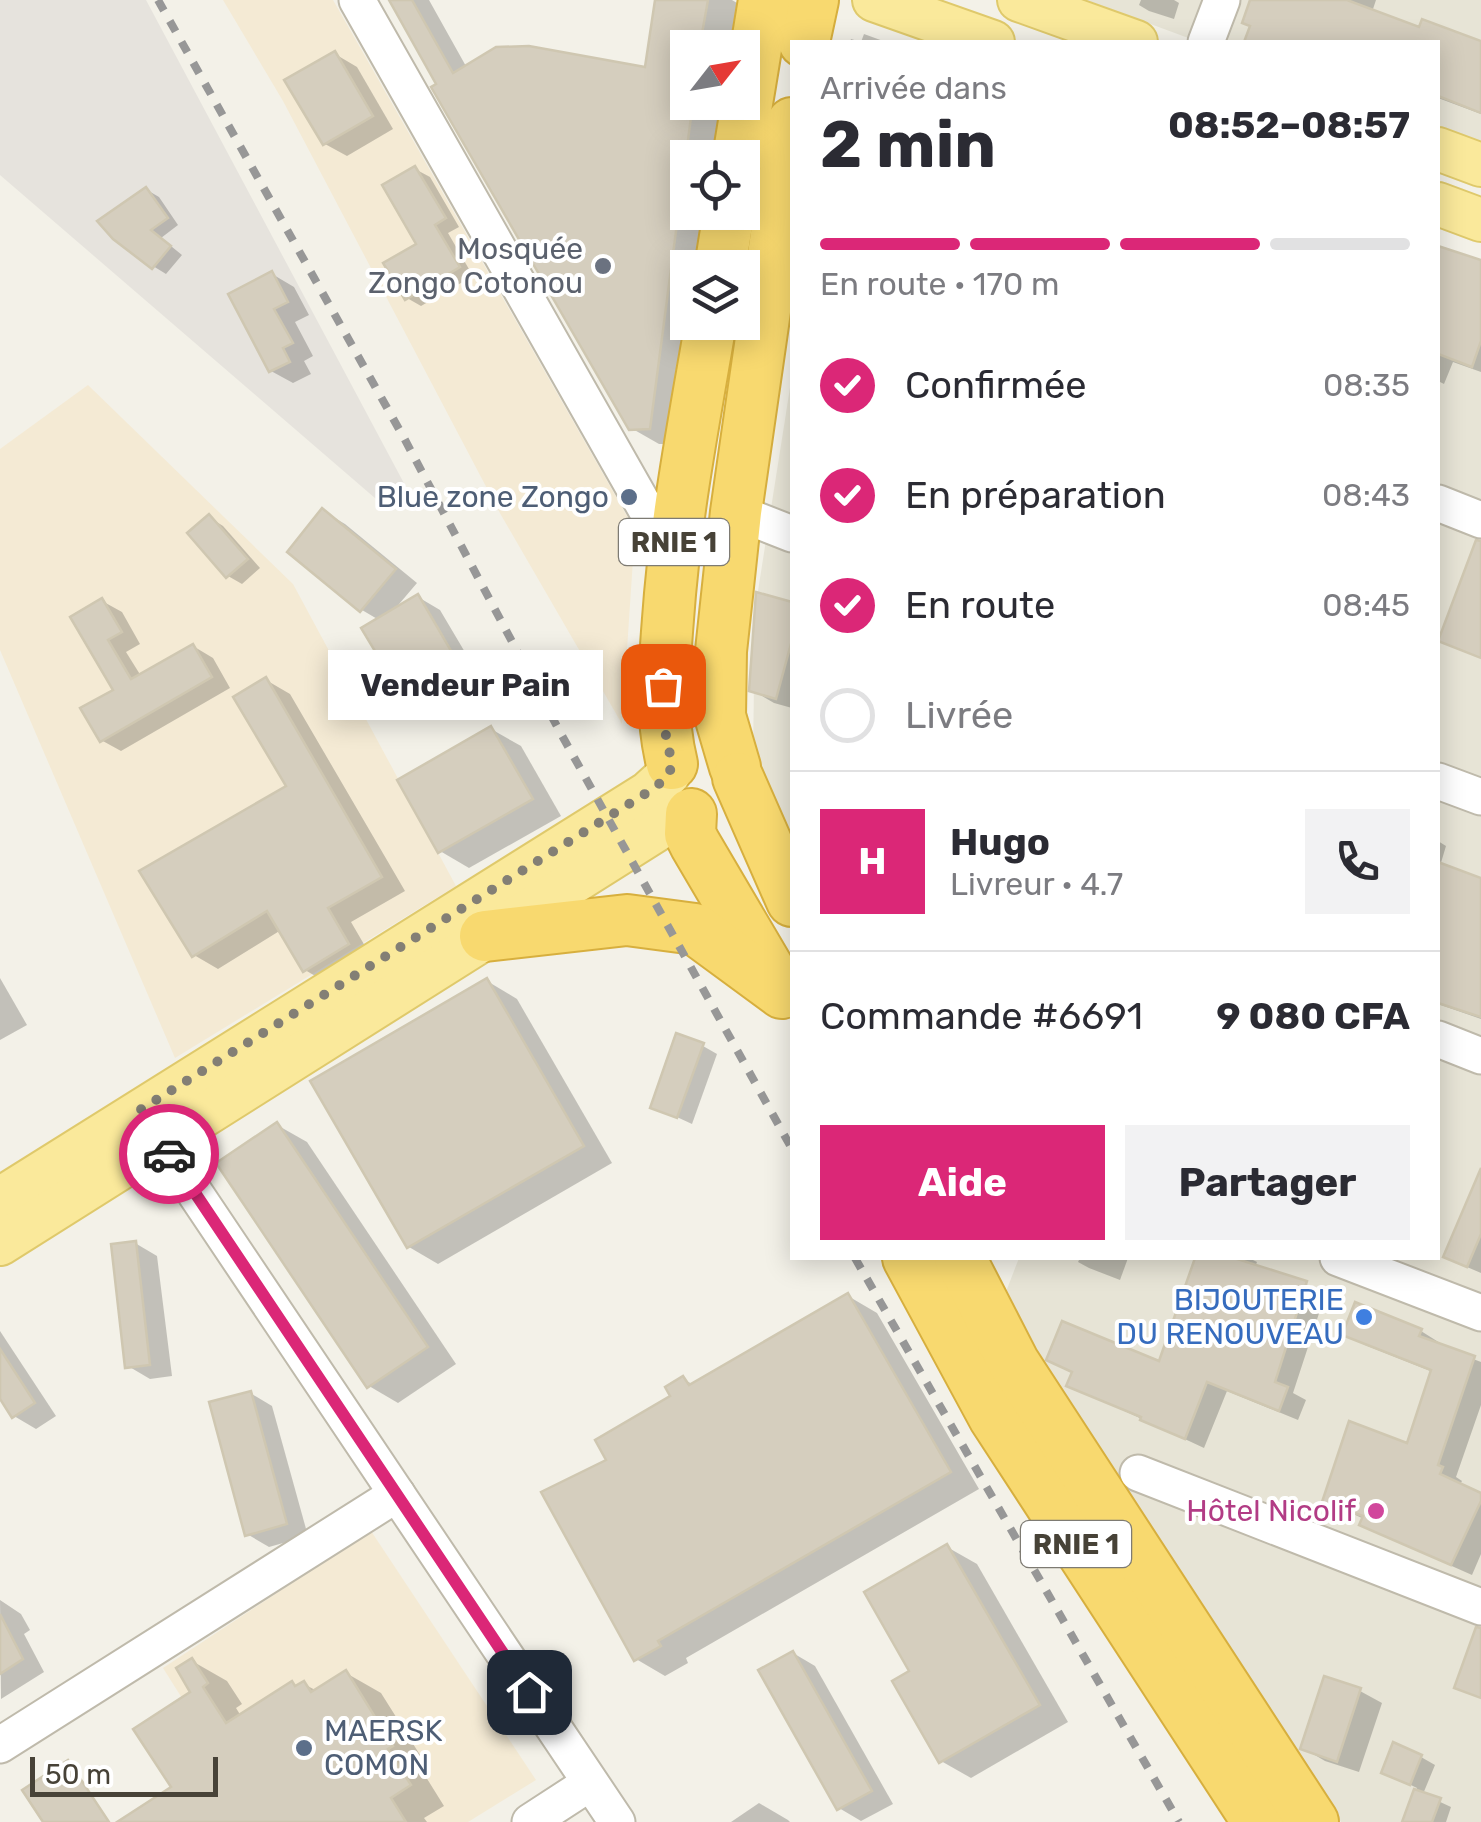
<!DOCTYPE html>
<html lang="fr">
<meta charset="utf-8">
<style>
:root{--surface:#fff;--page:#f2f2f3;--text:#2b2b33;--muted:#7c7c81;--line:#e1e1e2;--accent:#db2777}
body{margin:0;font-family:Rubik,sans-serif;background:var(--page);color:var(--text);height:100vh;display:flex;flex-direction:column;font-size:38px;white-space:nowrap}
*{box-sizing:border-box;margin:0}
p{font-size:32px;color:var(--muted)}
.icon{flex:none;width:55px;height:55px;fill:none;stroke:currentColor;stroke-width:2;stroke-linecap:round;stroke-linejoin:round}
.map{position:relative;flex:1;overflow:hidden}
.panel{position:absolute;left:790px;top:40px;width:650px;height:1220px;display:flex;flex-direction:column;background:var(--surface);border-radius:0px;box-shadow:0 5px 25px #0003}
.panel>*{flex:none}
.needle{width:65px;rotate:59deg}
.fabs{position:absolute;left:670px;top:30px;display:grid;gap:20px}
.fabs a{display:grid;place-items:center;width:90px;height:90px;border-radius:0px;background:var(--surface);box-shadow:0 5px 25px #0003;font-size:50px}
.scale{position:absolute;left:30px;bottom:25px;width:188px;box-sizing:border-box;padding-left:10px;border:5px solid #474237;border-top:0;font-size:28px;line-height:35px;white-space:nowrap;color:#474237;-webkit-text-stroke:8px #fff;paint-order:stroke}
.pin{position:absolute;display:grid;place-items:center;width:85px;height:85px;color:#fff;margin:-42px;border-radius:20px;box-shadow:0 5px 15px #0006}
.courier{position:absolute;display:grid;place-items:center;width:100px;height:100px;margin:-50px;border:8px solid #db2777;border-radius:50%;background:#fff;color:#222;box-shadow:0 2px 12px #0007}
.bubble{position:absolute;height:70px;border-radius:0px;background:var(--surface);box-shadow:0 5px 25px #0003;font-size:32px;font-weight:700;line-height:70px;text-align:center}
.overview em{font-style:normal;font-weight:700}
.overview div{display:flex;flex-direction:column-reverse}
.overview{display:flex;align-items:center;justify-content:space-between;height:170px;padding:0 30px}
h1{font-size:65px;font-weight:700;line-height:75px}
.bar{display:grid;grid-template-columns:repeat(4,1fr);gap:15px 10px;align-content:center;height:120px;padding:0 30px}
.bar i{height:12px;border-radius:8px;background:var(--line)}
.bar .on{background:var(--accent)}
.bar p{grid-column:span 4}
.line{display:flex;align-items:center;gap:25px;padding:0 30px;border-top:2px solid var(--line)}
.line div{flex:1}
.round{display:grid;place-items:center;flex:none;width:105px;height:105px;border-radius:0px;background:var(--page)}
ol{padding:0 30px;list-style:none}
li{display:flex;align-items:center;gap:30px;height:110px}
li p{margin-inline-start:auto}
li .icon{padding:10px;border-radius:50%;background:var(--accent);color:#fff;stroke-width:4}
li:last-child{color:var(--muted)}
li i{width:55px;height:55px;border:5px solid var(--line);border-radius:50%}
.primary-button{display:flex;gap:20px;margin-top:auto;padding:20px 30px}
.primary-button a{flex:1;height:115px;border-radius:0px;background:var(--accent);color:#fff;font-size:40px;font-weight:700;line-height:115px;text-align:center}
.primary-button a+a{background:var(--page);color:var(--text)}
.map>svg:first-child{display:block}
</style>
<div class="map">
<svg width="1481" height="1822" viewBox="0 0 1481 1822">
<rect width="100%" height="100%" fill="#f3f1e8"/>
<!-- residential -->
<g fill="#e7e4d6">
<path d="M1086,0H1481V149L1438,132V42H1199Z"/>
<path d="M1438,258L1481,274V1822H1341L1002,1302L1019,1258H1438Z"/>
<path d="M792,375V843L753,756L755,610Z"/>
</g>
<!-- commercial -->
<g fill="#f4ead4">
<path d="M223,0H333L635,530L622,724L501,515L283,101Z"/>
<path d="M88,385L293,584L456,886L175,1058L0,650V449Z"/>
<path d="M371,1531L536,1780L468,1822H260L163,1668Z"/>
</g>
<!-- industrial -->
<path fill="#e6e3dd" d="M0,0H146L414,502L390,511L0,175Z"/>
<!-- shadow -->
<g fill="#0003">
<path d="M392,0H429L467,68L647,70L657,0H732L737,3L729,48H688V102H721L714,158H688V212H706L699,268H688V322L677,444H659L631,428Z"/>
<path d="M1141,0H1174L1179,3L1174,19L1149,11L1139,5Z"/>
<path d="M1253,0H1376L1372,12L1420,31L1481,43V114L1438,98V42H1246L1252,26Z"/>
<path d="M864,34L886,42H850L851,39L861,42Z"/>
<path d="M335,54L357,67L393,129L347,156L325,144Z"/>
<path d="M415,169L430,177L459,227L448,233L473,276L421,306L407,298L419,245Z"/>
<path d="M147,190L159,197L178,225L161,238L182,255L166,274L153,266Z"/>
<path d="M1438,249L1481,263V372L1453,362L1444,384L1438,381Z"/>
<path d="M272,274L294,287L309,315L295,322L313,356L304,361L311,374L293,383L271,371Z"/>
<path d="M323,511L345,524L417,583L394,610L418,597L440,610L485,686L432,717L409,704L379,620L362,610L290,551Z"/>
<path d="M209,517L223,526L260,568L242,584L228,576Z"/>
<path d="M759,595L792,605V708L774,703L752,690Z"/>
<path d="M102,601L122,612L140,644L126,652L141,676L193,646L213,658L230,688L121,751L101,740L116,690L74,618Z"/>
<path d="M266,680L290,694L405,891L351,922L372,958L329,984L305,970L281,930L218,969L194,955L289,787Z"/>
<path d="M491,729L521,746L561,816L469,868L440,851Z"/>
<path d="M1438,841L1446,846L1440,866L1481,881V1019L1438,1004Z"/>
<path d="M0,978L27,1025L0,1040Z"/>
<path d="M487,981L517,999L612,1163L438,1264L409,1247Z"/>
<path d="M703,1046L717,1054L692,1124L653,1106Z"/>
<path d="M277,1125L307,1142L456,1364L398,1403L369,1386Z"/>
<path d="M1481,1195V1273L1460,1264Z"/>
<path d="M135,1243L157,1256L172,1376L150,1379L128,1366Z"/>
<path d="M1080,1258H1128L1120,1280L1089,1268L1078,1262Z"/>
<path d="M1197,1258H1249L1257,1262L1255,1267L1306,1284L1325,1295L1293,1393L1306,1400L1298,1420L1227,1391L1204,1448L1069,1385L1161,1364Z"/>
<path d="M848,1296L877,1313L979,1489L686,1658L688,1663L665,1676L636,1659L610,1461L674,1397L683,1379L694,1385Z"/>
<path d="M0,1331L56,1416L36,1429L14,1416L0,1395Z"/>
<path d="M1421,1331L1440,1343L1439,1346L1481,1362V1405L1456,1477L1462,1481L1459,1486L1481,1496V1554L1472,1575L1382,1535L1363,1524L1364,1519L1325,1501L1408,1446L1433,1372L1365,1345L1345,1334Z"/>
<path d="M250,1393L272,1406L308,1536L269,1547L247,1534Z"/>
<path d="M947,1547L977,1564L1068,1722L971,1778L941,1761L913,1672Z"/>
<path d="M0,1600L21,1614L30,1630L24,1634L44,1672L1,1699Z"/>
<path d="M793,1653L815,1666L893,1804L861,1821L839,1808Z"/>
<path d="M192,1661L227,1681L242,1704L236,1708L241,1716L292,1684L298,1687L304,1684L317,1691L346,1673L381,1693L427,1766L421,1769L444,1806L424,1818L427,1822H122L174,1788L194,1692Z"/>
<path d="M1360,1691L1382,1703L1359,1772L1325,1761L1303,1748Z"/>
<path d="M1421,1757L1435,1765L1423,1794L1451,1807L1446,1822H1405L1417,1788L1384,1772Z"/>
<path d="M759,1803L788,1820L790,1822H731Z"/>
</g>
<!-- building -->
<g fill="#d5cebe" stroke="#cfc7b1" stroke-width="2.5">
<path d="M389,0H412L453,73L496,47L529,46L645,67L655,0H708L700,45L688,42V102H693L650,429L629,430L431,87L436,84Z"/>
<path d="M1250,0H1347L1419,27L1422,19L1481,41V113L1438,96V42H1244L1250,26L1242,23Z"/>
<path d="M335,51L373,116L323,145L284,80Z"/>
<path d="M415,166L446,218L435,225L460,267L405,300L383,263L416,244L382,185Z"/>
<path d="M146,187L168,218L151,230L171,246L152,269L113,239L97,221Z"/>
<path d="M1438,246L1481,260V341L1472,367L1438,354Z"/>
<path d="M272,271L288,302L274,309L293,343L283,348L290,362L269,372L228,294Z"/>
<path d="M322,508L396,569L360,612L287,552Z"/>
<path d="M209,514L248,559L226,578L187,533Z"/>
<path d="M1476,540L1481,541V658L1438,641Z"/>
<path d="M756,592L792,602V640L776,699L749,691Z"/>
<path d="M418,594L464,673L408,706L361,628Z"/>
<path d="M102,598L122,632L108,640L131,679L193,644L212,677L100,742L80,708L113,690L70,617Z"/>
<path d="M266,677L382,877L328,908L349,944L303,972L267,911L192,957L139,871L286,786L233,697Z"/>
<path d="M491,726L533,799L438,853L397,780Z"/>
<path d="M1438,862L1481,878V1017L1438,1003Z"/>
<path d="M487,978L584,1146L407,1248L310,1081Z"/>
<path d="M676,1033L704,1043L677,1118L650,1108Z"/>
<path d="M277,1122L428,1347L367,1388L216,1163Z"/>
<path d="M1481,1168V1234L1467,1267L1443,1257Z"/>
<path d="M136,1241L150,1365L125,1368L111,1244Z"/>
<path d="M1195,1258H1234L1307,1281L1275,1382L1288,1387L1279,1411L1207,1382L1185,1439L1140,1420L1141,1417L1066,1386L1072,1372L1046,1360L1062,1321L1159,1361Z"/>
<path d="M848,1293L951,1472L658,1641L661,1646L634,1661L541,1492L606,1460L595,1440L670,1396L665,1387L683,1376L689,1385Z"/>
<path d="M1355,1302L1422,1329L1419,1336L1475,1356L1438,1465L1443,1467L1440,1474L1481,1493V1501L1451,1565L1359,1525L1363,1516L1322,1502L1349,1421L1407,1443L1431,1370L1342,1335Z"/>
<path d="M0,1349L35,1403L12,1418L0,1399Z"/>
<path d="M251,1391L287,1524L245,1536L209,1402Z"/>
<path d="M947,1544L1040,1705L939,1763L892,1681L909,1671L864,1592Z"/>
<path d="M0,1614L23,1659L0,1674Z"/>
<path d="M1476,1627L1481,1628V1698L1454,1688Z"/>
<path d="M793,1651L872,1791L837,1810L758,1670Z"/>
<path d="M192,1658L208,1683L203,1687L226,1723L292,1681L295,1686L304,1681L311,1692L346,1670L393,1746L388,1749L411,1785L391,1798L406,1822H117L171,1787L133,1729L190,1692L176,1668Z"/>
<path d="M1324,1676L1361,1688L1337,1762L1300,1749Z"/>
<path d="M1393,1742L1422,1755L1410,1785L1381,1773Z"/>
<path d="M68,1760L109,1822H43L22,1790Z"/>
<path d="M1414,1789L1441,1798L1432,1822H1402Z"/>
</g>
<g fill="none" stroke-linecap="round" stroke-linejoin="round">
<defs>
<g id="minor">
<path d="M357,0L672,555"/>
<path d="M1206,42L1222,0"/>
<path d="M1438,503L1481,520"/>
<path d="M736,512L792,534"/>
<path d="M1438,781L1481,797"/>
<path d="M1438,1039L1481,1056"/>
<path d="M146,1120L617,1822"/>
<path d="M1338,1258L1481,1313"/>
<path d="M1138,1473L1481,1607"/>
<path d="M0,1745L397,1494"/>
<path d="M530,1822L590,1783"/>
</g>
<g id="major">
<path d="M874,0L993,42"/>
<path d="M1019,0L1136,42"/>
<path d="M1438,149L1481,165"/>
<path d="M1438,204L1481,220"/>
<path d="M0,1199L648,793L669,774"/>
<path d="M0,1244L685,812"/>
</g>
<g id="highway">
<path d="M804,42L813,0"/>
<path d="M738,158L764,0"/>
<path d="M720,268L729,212"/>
<path d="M672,764C660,715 664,669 668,619C675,519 694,421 711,322"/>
<path d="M735,767L720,716L721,651L736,512L792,123"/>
<path d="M738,778L792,901"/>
<path d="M691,814L690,834L695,844L775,980"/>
<path d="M485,936L627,920L695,929L782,993"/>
<path d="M908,1258L994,1417L1258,1822"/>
<path d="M960,1258L1014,1363L1313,1822"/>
</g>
</defs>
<!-- minor casing -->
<use href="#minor" stroke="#bfbaab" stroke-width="39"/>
<!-- major casing -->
<use href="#major" stroke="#dfc96b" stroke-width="46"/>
<!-- highway casing -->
<use href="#highway" stroke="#d7af3e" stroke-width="54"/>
<!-- minor -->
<use href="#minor" stroke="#fff" stroke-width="35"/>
<!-- major -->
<use href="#major" stroke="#fae99b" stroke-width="42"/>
<!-- highway -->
<use href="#highway" stroke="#f8d96f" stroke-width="50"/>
<!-- rail -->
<g stroke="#979797" stroke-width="8" stroke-dasharray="12 12" stroke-linecap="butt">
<path d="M158,0L404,438L560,732L792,1149"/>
<path d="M855,1258L1179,1822"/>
</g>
</g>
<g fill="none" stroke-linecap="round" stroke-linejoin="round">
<!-- done -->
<path stroke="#837f75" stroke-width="10" stroke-dasharray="0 18" d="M169,1154L140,1110L656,787L669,774L672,764L664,726L663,686"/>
<!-- route -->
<path stroke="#db2777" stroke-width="12" d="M169,1154L529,1692"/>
</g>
<!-- markers -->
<circle fill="#6b7280" stroke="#fff" stroke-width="4" cx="603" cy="266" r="10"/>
<g fill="#5c6f8a" stroke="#fff" stroke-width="4">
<circle cx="629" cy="497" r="10"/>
<circle cx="304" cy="1748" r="10"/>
</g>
<circle fill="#3f7fe0" stroke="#fff" stroke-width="4" cx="1364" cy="1317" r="10"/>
<circle fill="#d1479c" stroke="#fff" stroke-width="4" cx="1376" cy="1511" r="10"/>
<g text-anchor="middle" stroke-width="8" stroke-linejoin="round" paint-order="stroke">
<!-- shield labels -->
<g fill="#fff" stroke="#7e7b73" stroke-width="2.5">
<rect x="619" y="519" width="110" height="46" rx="8"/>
<rect x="1021" y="1521" width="110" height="46" rx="8"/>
</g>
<g font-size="28" font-weight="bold" fill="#474237">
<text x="674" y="552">RNIE 1</text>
<text x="1076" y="1554">RNIE 1</text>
</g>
<!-- worship labels -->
<g font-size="30" fill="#5b616d" stroke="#fff" text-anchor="end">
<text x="583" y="259">Mosquée<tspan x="583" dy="34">Zongo Cotonou</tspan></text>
</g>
<!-- service labels -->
<g font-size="30" fill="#4e5e75" stroke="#fff" text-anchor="end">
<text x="609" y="507">Blue zone Zongo</text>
<text x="324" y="1741" text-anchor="start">MAERSK<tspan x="324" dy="34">COMON</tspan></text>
</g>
<!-- shop labels -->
<g font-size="30" fill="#366cbe" stroke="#fff" text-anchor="end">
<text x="1344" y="1310">BIJOUTERIE<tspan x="1344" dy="34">DU RENOUVEAU</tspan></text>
</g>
<!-- hotel labels -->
<g font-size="30" fill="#b23c85" stroke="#fff" text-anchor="end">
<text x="1356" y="1521">Hôtel Nicolif</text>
</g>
</g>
</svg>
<div class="fabs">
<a><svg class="needle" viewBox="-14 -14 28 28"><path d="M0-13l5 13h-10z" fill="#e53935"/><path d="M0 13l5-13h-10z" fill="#7c7c81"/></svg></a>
<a><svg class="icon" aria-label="locate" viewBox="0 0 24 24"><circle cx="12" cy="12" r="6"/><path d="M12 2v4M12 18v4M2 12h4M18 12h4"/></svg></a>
<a><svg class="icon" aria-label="layers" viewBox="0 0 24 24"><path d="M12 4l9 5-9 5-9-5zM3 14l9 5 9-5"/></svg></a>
</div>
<div class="scale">50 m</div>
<div class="pin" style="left:663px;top:686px;background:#ea580c"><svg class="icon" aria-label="bag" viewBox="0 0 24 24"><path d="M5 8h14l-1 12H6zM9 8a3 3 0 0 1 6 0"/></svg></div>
<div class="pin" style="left:529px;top:1692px;background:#1f2937"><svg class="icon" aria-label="home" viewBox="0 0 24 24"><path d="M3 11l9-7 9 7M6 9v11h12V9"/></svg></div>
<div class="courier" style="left:169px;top:1154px"><svg class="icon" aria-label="car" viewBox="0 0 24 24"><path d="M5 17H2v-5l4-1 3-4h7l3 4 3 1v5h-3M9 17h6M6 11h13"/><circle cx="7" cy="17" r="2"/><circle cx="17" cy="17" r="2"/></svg></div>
<div class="bubble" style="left:328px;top:650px;width:275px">Vendeur Pain</div>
<section class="panel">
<div class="overview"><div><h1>2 min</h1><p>Arrivée dans</p></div><em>08:52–08:57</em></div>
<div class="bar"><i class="on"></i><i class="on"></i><i class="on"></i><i></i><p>En route · 170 m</p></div>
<ol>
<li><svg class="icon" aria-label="check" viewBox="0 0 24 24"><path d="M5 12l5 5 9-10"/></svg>Confirmée<p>08:35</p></li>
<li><svg class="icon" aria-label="check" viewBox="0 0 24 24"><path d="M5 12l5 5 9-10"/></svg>En préparation<p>08:43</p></li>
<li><svg class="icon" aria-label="check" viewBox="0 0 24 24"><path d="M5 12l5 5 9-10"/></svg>En route<p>08:45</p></li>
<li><i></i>Livrée</li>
</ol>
<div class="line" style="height:180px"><b class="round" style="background:var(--accent);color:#fff">H</b><div><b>Hugo</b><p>Livreur · 4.7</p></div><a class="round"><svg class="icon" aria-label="phone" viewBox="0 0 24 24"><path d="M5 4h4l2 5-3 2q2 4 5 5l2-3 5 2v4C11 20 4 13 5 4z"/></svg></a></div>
<div class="line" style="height:130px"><div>Commande #6691</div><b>9 080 CFA</b></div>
<div class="primary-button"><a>Aide</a><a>Partager</a></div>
</section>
</div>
